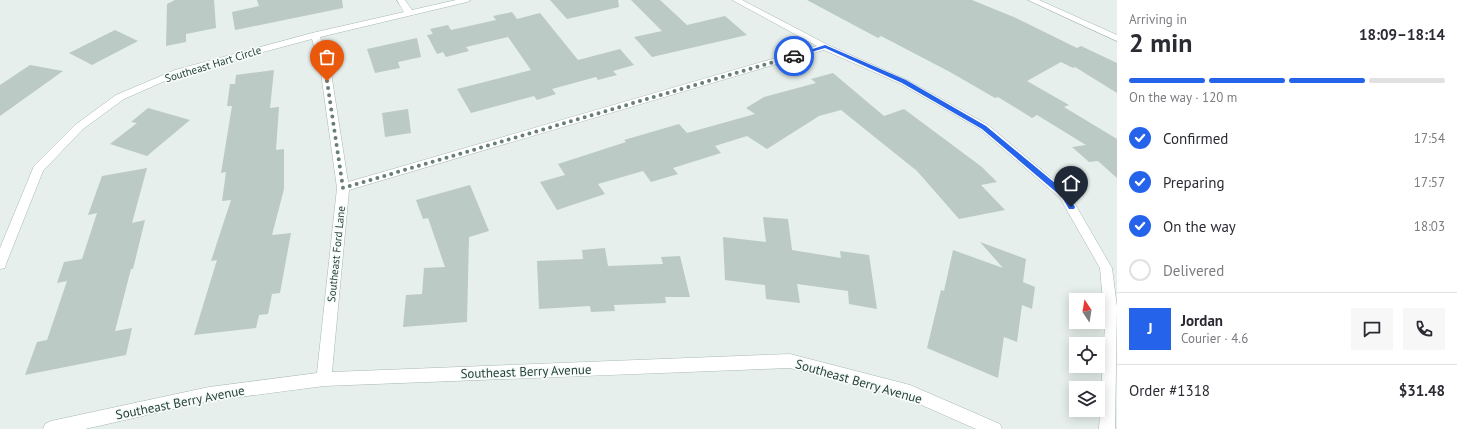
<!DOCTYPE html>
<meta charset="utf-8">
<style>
:root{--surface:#fff;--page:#f7f7f7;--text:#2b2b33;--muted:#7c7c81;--line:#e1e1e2;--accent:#2563eb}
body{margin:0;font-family:"PT Sans",sans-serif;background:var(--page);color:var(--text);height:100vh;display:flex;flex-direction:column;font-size:15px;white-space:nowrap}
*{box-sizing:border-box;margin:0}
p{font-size:13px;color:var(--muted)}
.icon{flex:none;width:22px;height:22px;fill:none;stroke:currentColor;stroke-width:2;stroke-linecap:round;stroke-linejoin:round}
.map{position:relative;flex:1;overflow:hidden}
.sheet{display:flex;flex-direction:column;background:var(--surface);width:340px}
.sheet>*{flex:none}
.needle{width:26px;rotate:348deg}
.fabs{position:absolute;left:1069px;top:293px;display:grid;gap:8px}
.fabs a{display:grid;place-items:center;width:36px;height:36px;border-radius:0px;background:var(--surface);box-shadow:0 2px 10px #0003;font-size:20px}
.pin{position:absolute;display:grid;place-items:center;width:34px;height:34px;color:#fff;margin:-41px -17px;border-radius:50% 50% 50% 0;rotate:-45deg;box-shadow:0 0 4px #0007}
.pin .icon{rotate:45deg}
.courier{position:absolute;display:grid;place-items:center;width:40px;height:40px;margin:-20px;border:3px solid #2563eb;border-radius:50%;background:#fff;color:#222;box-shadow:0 1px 5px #0007}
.summary em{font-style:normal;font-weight:700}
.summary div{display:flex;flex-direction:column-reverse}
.summary{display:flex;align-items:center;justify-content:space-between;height:68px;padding:0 12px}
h1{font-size:26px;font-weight:700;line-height:30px}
.bar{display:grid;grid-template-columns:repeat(4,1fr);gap:6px 4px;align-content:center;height:48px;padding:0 12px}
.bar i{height:5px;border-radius:3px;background:var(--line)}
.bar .active{background:var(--accent)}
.bar p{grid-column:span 4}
.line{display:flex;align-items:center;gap:10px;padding:0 12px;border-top:1px solid var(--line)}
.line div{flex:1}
.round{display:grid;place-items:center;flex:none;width:42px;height:42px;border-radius:0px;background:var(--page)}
ol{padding:0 12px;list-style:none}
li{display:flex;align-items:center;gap:12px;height:44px}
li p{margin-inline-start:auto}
li .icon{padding:4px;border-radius:50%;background:var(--accent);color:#fff;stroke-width:4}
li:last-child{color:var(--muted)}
li i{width:22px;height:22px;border:2px solid var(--line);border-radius:50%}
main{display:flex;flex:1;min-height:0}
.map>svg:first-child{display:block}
</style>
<main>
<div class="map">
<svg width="1117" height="429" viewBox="0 0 1117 429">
<rect width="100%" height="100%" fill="#e6efeb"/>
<!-- building -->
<g fill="#bbcac4">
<path d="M175,0H214L216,28L186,34V42L166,46L167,4Z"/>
<path d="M257,0H342L343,8L235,30L232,12L259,6Z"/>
<path d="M550,0H618L619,7L567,19Z"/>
<path d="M631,0H660L687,25L725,16L747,35L652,57L634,37L662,31Z"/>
<path d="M807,0H972L1016,18L1077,48L1081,46L1117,63V93L1075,67L1073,68L1061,62L1027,81L1069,105L1064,107L1117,139V178L1098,161L1089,162L1072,147L1086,145L1037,115L1032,118L998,97L995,98L950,72L881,36L878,38Z"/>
<path d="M512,12L517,19L540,13L578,60L620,49L634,65L613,71L617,75L598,80L596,77L552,89L556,94L537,100L534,96L471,113L457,89L531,70L508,37L466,47L469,51L446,57L443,52L437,54L427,35L433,34L430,29L448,25L451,30L496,20L493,16Z"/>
<path d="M115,30L138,41L92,65L69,53Z"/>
<path d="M417,38L421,57L398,62L400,68L375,73L367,49Z"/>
<path d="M30,65L63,71L0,116V85Z"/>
<path d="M274,70L270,108L279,107L276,150L284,149V189L272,235L291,233L280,293L272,294L268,314L259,315L256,328L194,335L217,260L211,261L231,200L222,201L226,172L221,173L232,106H227L230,84H235L236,75Z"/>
<path d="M833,73L884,116L904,109L982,167L997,182L981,185L1005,210L959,219L917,171L841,110L819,116L767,149L747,136L715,146L721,153L673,168L678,174L651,182L643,171L598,184L605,194L557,210L540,182L565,175L558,164L626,142L624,140L679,124L687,133L755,114L746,108L764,97L816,83L811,79Z"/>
<path d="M148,108L190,120L147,156L110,144L137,123L131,122Z"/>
<path d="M408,109L411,133L385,137L382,113Z"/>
<path d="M147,168L132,223L145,220L133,269H131L115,331L132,328L126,355L25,375L37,342L47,340L67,281L57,283L64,262L82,259L97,213L88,215L102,176Z"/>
<path d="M470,185L489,231L469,237L467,322L403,327L406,295L422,294L424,268L445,267L428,218L423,219L416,200Z"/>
<path d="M763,217L788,219L792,250L841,258L840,251L869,255L877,309L849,304L848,291L797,284L800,303L766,299L765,285L725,280L723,237L766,242Z"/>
<path d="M980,242L1026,259L1023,282L1035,287L1032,309L1022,305L1017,342L1004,337L998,378L927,348L941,290L944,291L953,250L1003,268Z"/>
<path d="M605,248L608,266L663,264L661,257L680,256L690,297H665L666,303L614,305L615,311L591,312L590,306L539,309L537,261L583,259L582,250Z"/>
</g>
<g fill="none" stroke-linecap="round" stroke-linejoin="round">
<defs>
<g id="minor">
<path d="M397,0H405L412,10L456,0H471L467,2L320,37L330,66L348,182L817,46L732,0H742L828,45L907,80L988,125L1068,192L1112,268L1117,307L1115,429H1099L1105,324L1100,268L1060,198L980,129L901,84L824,50L349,190L332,372L790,354L910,385L1000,424L1002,429H976L908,399L790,368L324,386L209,401L85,429H43L45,424L51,421L209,387L317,373L337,188L320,66L312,39L181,74L124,99L83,129L43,171L6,264L5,268L0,269V248L34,166L75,125L116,95L175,70L312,33L404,12Z"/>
<path d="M1028,0H1039L1117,35V41Z"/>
</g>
</defs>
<!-- minor casing -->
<use href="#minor" stroke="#a8b8b2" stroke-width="1"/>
<!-- minor -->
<use href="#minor" fill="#fff" fill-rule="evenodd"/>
</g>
<!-- route -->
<path fill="#2563eb" d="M825,45L906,80L986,126L1067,193L1075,207L1074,209H1069L1062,197L982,129L902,83L825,48L794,57L791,56Z"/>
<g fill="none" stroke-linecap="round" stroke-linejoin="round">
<!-- done -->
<path stroke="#687f78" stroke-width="4" stroke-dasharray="0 7.2" d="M327,81L343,188L794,56"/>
</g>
<g text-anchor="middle" stroke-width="3.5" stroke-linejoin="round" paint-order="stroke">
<!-- street labels -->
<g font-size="11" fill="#24423a" stroke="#f7fbf9">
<text transform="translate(213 64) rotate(-17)" y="4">Southeast Hart Circle</text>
<text transform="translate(336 254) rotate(-84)" y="4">Southeast Ford Lane</text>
</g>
<!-- near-street labels -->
<g font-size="13" fill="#24423a" stroke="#f7fbf9">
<text transform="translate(526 371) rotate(-2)" y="5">Southeast Berry Avenue</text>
<text transform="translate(859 381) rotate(16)" y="5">Southeast Berry Avenue</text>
<text transform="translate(180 402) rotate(-11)" y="5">Southeast Berry Avenue</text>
</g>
</g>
</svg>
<div class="fabs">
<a><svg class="needle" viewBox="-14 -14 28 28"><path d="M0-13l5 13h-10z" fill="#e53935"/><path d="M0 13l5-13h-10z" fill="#7c7c81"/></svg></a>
<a><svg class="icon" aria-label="locate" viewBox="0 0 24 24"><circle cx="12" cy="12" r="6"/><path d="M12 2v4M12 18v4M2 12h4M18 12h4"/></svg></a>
<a><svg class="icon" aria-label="layers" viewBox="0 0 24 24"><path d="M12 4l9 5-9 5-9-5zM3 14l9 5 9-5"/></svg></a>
</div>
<div class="pin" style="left:327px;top:81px;background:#ea580c"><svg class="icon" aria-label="bag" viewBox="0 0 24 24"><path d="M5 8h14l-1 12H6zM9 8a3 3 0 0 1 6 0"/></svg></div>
<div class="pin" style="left:1071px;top:207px;background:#1f2937"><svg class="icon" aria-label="home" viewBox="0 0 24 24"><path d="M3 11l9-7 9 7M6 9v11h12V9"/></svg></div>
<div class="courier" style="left:794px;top:56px"><svg class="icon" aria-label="car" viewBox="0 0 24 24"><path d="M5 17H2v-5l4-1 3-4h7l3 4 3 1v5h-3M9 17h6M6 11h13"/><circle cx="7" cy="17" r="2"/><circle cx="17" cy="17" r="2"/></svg></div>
</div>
<section class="sheet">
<div class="summary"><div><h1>2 min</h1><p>Arriving in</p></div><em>18:09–18:14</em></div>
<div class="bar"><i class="active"></i><i class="active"></i><i class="active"></i><i></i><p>On the way · 120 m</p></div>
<ol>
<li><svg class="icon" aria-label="check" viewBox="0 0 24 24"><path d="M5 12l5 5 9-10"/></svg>Confirmed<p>17:54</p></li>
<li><svg class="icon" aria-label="check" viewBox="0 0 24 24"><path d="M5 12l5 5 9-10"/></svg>Preparing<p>17:57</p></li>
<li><svg class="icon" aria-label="check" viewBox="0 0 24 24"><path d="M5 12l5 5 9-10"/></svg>On the way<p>18:03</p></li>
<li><i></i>Delivered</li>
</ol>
<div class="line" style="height:72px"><b class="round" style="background:var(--accent);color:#fff">J</b><div><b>Jordan</b><p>Courier · 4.6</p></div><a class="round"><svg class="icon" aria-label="chat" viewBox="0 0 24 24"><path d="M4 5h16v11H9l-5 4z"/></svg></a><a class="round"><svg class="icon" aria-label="phone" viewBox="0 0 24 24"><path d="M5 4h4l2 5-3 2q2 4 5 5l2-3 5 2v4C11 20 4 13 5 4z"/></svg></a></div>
<div class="line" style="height:52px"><div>Order #1318</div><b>$31.48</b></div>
</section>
</main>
